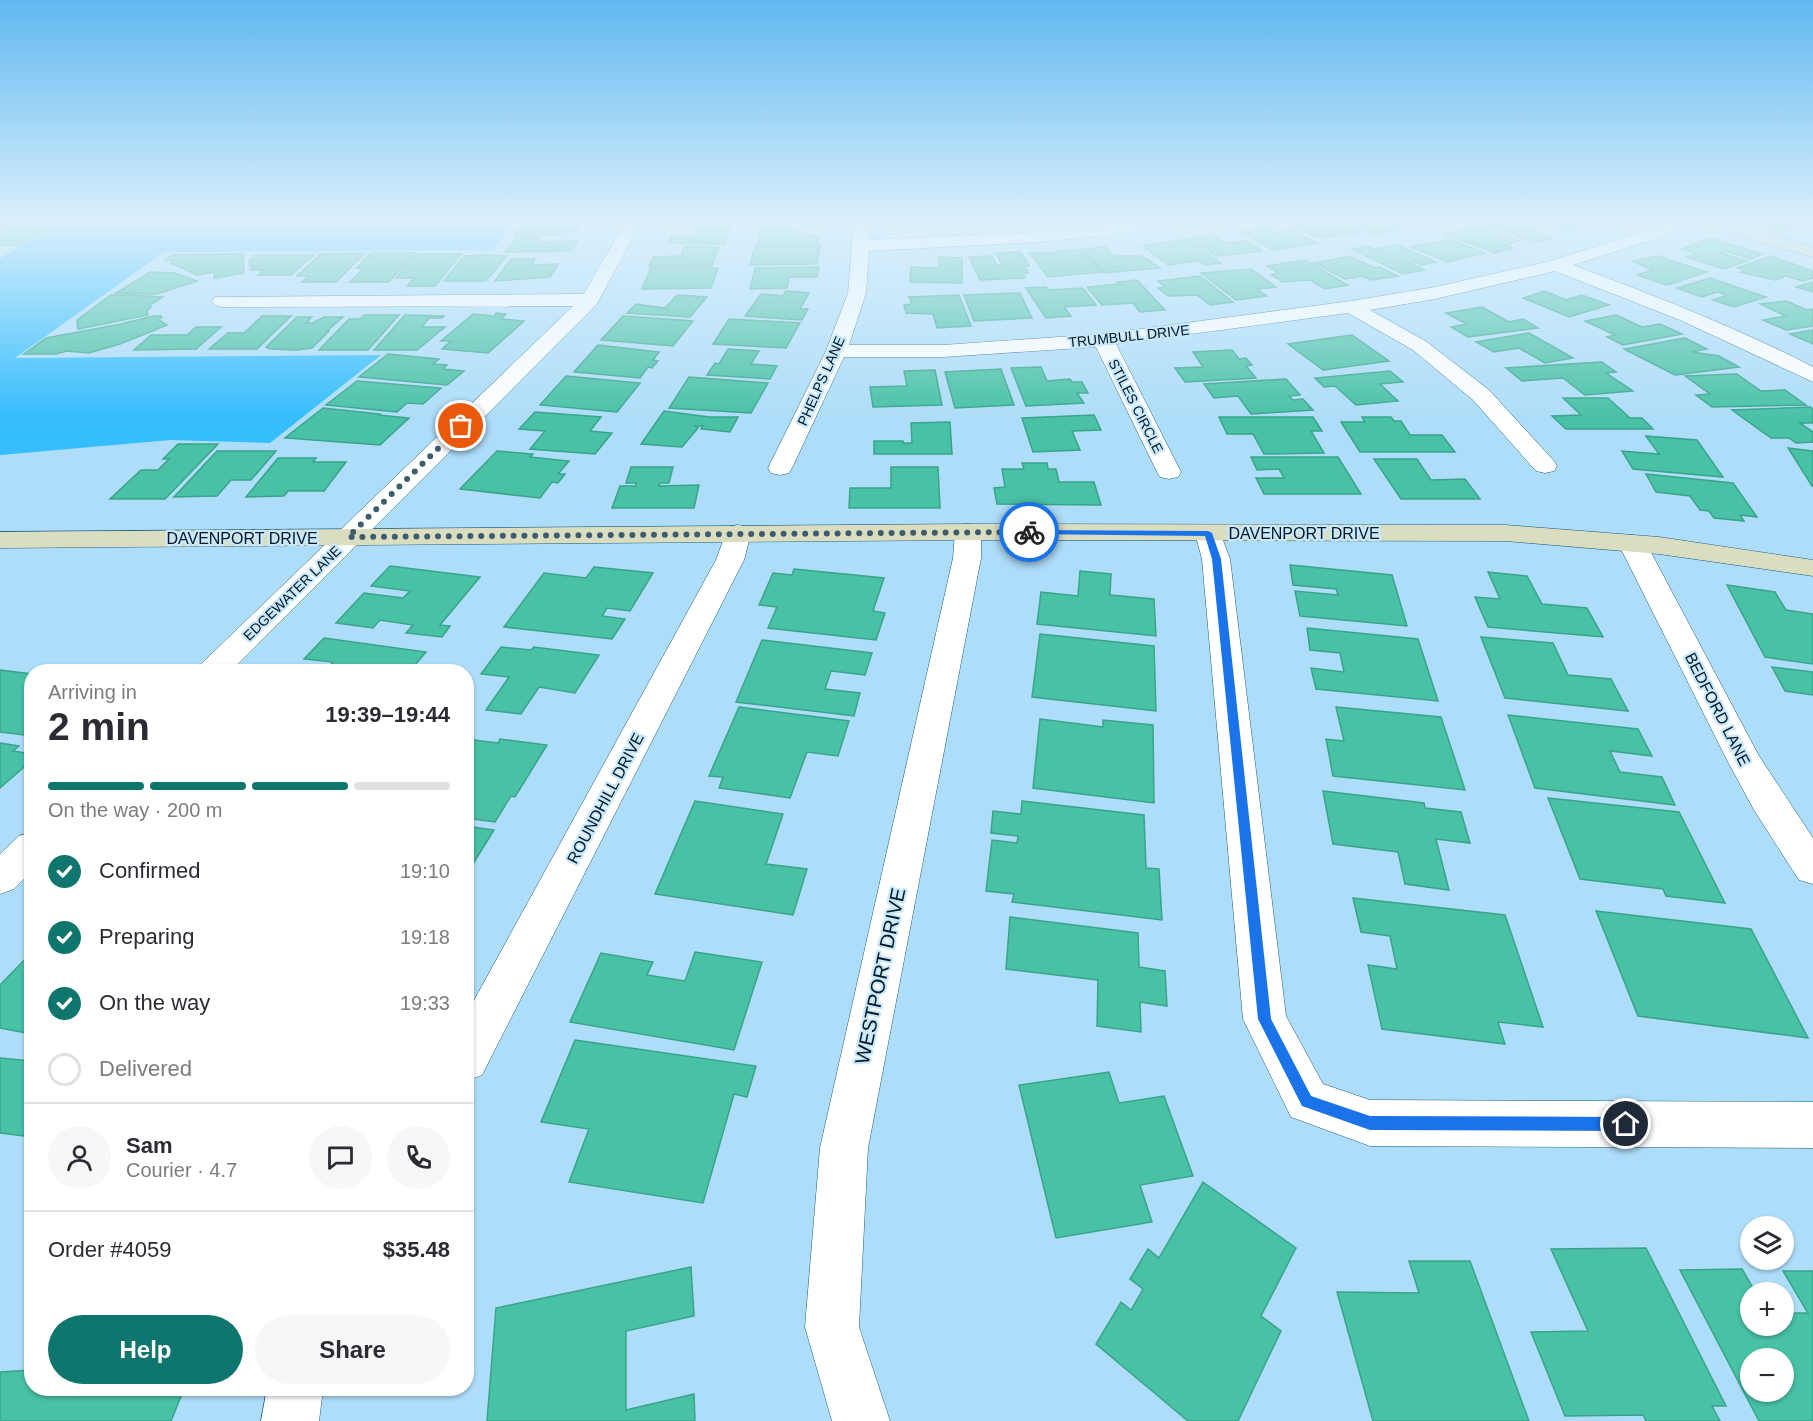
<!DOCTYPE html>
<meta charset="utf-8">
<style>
:root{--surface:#fff;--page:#f7f7f7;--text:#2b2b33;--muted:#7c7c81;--line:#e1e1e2;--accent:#0f766e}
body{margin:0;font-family:Helvetica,sans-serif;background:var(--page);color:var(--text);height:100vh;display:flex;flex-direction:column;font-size:22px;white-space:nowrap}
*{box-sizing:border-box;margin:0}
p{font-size:20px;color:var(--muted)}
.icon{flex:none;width:33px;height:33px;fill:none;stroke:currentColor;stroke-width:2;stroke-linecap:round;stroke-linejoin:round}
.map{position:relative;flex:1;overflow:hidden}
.sheet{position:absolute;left:24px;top:664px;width:450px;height:732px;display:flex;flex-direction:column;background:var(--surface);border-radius:24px;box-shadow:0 2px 4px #0004}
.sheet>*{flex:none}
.controls{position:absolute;left:1740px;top:1216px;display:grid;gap:12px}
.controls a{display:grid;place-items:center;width:54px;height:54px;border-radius:50%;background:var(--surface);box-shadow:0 2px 4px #0004;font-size:30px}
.pin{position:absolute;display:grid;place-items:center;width:51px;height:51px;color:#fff;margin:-26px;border:3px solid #fff;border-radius:50%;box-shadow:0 2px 6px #0007}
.courier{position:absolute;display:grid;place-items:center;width:60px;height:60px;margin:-30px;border:4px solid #1a73e8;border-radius:50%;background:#fff;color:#222;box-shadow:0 2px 8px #0007}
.head em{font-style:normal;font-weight:700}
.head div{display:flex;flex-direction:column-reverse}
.head{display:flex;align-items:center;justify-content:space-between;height:102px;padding:0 24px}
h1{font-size:39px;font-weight:700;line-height:45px}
.bar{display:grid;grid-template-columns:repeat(4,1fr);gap:9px 6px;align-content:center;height:72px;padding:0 24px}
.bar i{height:8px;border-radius:4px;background:var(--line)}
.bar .on{background:var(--accent)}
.bar p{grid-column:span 4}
.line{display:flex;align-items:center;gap:15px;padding:0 24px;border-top:2px solid var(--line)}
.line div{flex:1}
.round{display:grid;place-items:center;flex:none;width:63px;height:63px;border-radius:32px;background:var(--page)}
ol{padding:0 24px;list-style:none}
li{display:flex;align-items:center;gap:18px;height:66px}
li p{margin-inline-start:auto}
li .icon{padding:6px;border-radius:50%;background:var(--accent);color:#fff;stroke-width:4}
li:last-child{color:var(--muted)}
li i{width:33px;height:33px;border:3px solid var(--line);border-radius:50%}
.button{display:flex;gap:12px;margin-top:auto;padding:12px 24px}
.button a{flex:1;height:69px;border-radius:36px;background:var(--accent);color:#fff;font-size:24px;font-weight:700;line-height:69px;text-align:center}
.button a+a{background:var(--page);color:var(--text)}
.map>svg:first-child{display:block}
</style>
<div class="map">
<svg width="1813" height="1421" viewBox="0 0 1813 1421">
<rect width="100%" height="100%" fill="#aeddf9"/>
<!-- water -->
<path fill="#35bdfd" d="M67,220H515L494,250L164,252L15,358L381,355L270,443L171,440L0,455V258Z"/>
<!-- building -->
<g fill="#48c1a5" stroke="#39a48b" stroke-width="1.5" fill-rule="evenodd">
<path d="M4,220H67L52,229H16L18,228H0V223Z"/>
<path d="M932,220H956L959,227L935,228Z"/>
<path d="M960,220H985L987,225L963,226Z"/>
<path d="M1309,220H1334L1361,232L1320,238L1291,226L1312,222Z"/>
<path d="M1343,220H1395L1410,227L1373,234Z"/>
<path d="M1490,220L1511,223L1528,220L1546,226L1530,231L1552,238L1536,243L1479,223Z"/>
<path d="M1533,220H1567L1563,221L1581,227L1567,231Z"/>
<path d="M1753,220H1813V227L1774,230Z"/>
<path d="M583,221L576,232H562L560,235H513L524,222Z"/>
<path d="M731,226L725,244L669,243L672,236L694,238L701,227Z"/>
<path d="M762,226H792L791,231H803L802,235H819L818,243L758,244Z"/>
<path d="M1478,226L1520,241L1504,245L1513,248L1495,253L1444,234Z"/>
<path d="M1267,228L1276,233L1289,229L1317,243L1273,250L1241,232Z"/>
<path d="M6,231H45L20,245H0V234Z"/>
<path d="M1214,235L1226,243L1247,241L1263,251L1216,256L1190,238Z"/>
<path d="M516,237H540L537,242L578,241L571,251L505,252Z"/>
<path d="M1710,238L1763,254L1750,259L1726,251L1721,253L1747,261L1724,269L1686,257L1696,254L1682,249Z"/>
<path d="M1187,239L1221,263L1205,265L1199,261L1168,265L1143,246Z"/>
<path d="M1451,240L1485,253L1448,262L1411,247Z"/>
<path d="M820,245L817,264L750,265L755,246Z"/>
<path d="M1398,245L1436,262L1421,265L1415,262L1410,263L1424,270L1403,274L1352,249L1367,246L1374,249Z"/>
<path d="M684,247H719L712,266H649L653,257L681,256Z"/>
<path d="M1105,247L1114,256H1142L1160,268L1104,273L1082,249Z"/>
<path d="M1080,249L1101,272L1048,277L1029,253H1059L1057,251Z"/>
<path d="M1021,252L1029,266H1025L1028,273L1023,274L1025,278L980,280L969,257L992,256L997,265L1002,264L996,253Z"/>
<path d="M365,253L336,282H302L309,276H297L321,254Z"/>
<path d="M371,253H415L389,282H350L364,268H357Z"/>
<path d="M243,254L244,273L214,278V272L197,275L171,263L175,260H165L172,255Z"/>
<path d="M417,254H461L435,286H407L414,278H396Z"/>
<path d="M256,255H314L291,275H258L264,270H250L255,266H250L249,261Z"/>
<path d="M486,255L507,256L486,281H444L464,256Z"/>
<path d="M1350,256L1374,268L1380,267L1398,276L1372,280L1362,276L1345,279L1314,263Z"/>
<path d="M1658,256L1707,272L1667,285L1637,275L1653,270L1632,261Z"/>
<path d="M1771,256L1813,271V278L1803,281L1786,276L1775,280L1740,272L1745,270L1737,268Z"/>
<path d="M939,257L962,258V283L910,282L911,267L939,268Z"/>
<path d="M511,259H535L532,265L558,264L550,277L495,281Z"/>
<path d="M1305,260L1348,285L1325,289L1310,280L1283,282L1271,275L1279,273L1267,266Z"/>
<path d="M819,267L817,277H789L787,288L750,289L755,268Z"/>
<path d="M651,268H718L711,288L642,289Z"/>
<path d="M1251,269L1276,287L1257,289L1267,296L1236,300L1201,273Z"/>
<path d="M150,272L175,273L197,281L157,294L116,293Z"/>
<path d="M1200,276L1233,302L1210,305L1197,295L1168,296L1158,288L1165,287L1158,281Z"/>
<path d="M1710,278L1766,297L1734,307L1713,300L1727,295L1717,292L1702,297L1677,288Z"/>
<path d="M1137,280L1165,310L1140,312L1133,303L1102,305L1087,287L1119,284L1117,282Z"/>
<path d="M1813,282V292L1796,287Z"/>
<path d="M1046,287L1049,290L1083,288L1096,305L1064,307L1071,316L1046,318L1026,288Z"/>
<path d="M786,291L809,293L800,309H808L802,320L745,316L761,294L783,296Z"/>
<path d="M1545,291L1566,300L1582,295L1609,305L1569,317L1523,298Z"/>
<path d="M1020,293L1032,318L974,321L964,295Z"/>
<path d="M111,295H132L163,297L150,305L151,307L147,311L148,315L78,329L77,320Z"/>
<path d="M677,295L707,297L690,317L627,313L636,304L665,308Z"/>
<path d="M959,295L971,326L937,328L933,314L906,313L904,305L912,304L909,297Z"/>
<path d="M1786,301L1807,310L1813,309V326L1786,330L1763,320L1786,316L1760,304Z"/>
<path d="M1482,307L1509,322L1523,319L1538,328L1468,337L1451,327L1467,324L1446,313Z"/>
<path d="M496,313L506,314L501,319L524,321L488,353L442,349L451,341H441L473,314L494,316Z"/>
<path d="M364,315H399L368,350H319L349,319H360Z"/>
<path d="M405,315L444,316L442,318H429L422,327H445L417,350H374Z"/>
<path d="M1616,315L1642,327L1660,324L1682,334L1623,345L1607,337L1615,335L1585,321Z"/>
<path d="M153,316H160L162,317L159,320L167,325L120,344L89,353L67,351L56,354H24L46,338L121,324Z"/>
<path d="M262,316H291L257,349H209L228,333H244Z"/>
<path d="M623,316L693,321L673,346L601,340Z"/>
<path d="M297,317H312L306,323H313L324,317H343L327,331H329L312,348L296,350L270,349L266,347Z"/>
<path d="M729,319L800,323L786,348L713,344Z"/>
<path d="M196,327H221L196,349L134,350L151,335H187Z"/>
<path d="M1813,330V344L1790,334Z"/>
<path d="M1529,333L1573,358L1545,363L1519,348L1494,352L1476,342Z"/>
<path d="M1352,335L1389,361L1323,370L1288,344Z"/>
<path d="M1685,338L1707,349L1692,352L1719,356L1739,367L1675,375L1624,349Z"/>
<path d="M598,345L659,352L653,360L658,361L652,368L648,367L640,378L574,372Z"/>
<path d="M728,349L759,351L751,364L777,366L770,379L707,375L715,363L719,364Z"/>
<path d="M1232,350L1239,359L1246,358L1252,365L1246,366L1256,378L1185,382L1175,368L1203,367L1193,352Z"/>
<path d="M388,354L439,359L433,364L447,365L443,369L464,371L447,385L359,377Z"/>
<path d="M1602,362L1616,372L1606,373L1633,391L1585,395L1563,378L1522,381L1506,368Z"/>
<path d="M1041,367L1047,381L1070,379L1072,382H1082L1088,393H1077L1084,403L1026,406L1011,368Z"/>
<path d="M1001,369L1014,405L955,408L945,372Z"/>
<path d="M935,370L942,405L873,407L870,387L907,386L904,371Z"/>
<path d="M1390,371L1403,382L1380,384L1398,401L1356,405L1335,386L1324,387L1315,378Z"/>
<path d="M1737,374L1761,391L1785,390L1806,405L1712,407L1696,395L1710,394L1685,376Z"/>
<path d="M566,376L640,383L617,412L540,405Z"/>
<path d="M689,377L768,383L751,413L669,408Z"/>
<path d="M1286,379L1300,395L1289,396L1293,400L1303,399L1313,410L1251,414L1238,396L1214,398L1204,384Z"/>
<path d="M357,381L441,388L423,404L407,403L397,412L326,405Z"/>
<path d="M1563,398H1608L1630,418H1642L1653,429H1566L1552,416L1581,415Z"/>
<path d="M1810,407L1813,409V423H1800L1813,432V442L1796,443L1789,438H1771L1732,410Z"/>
<path d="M323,408L380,414L379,415L409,418L380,445L285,438Z"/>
<path d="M664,411L709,417H738L730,432L701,429L703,426H695L698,428L682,447L641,444Z"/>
<path d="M535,412L601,417L590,431L612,433L595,454L530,449L545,431L519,429Z"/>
<path d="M1094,415L1101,430L1072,431L1080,450L1033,452L1022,418Z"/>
<path d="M1219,417H1313L1322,431H1311L1324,453L1264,454L1253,434H1227Z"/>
<path d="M1362,417H1391L1394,421H1401L1410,435H1442L1455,452H1360L1341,422H1365Z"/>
<path d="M950,422L952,454H874V441H903V443H912L911,423Z"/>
<path d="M1646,436L1697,440L1723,477L1633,469L1622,451L1659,454Z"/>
<path d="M178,444H218L165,499H110L141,470H158L169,459H163Z"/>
<path d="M1788,448L1813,451V486H1812Z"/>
<path d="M217,451H276L251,480H231L217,496L174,497Z"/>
<path d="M497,451L533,454L530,457L569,461L558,474H565L558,483L552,482L540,498L460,489Z"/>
<path d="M1251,457H1338L1361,494H1264L1256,478H1284L1279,469L1257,470Z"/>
<path d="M278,458H316L313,462H346L324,491H288L284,496L246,497Z"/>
<path d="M1374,459H1417L1431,480L1465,479L1480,499H1401Z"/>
<path d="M1022,463H1047L1048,469H1056L1059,482H1094L1101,505L997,504L994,488L1005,487L1002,469H1024Z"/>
<path d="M631,467H673L669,483H660L659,486L699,485L694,508H612L620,486H636V483H626Z"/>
<path d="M891,467H938L940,508H849L850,488H891Z"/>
<path d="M1646,474L1733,483L1757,517L1740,515L1744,521L1714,518L1709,511L1700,510L1690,496L1656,492Z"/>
<path d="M1290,565L1392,575L1407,626L1300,616L1295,591L1338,595L1336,589L1293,585Z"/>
<path d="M390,566L480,577L440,625L450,626L442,637L406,633L413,625L380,620L373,628L336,623L364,593L403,598L410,591L371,586Z"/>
<path d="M594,567L653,573L630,611L607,608L602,616L625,619L612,639L504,627L544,573L586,578Z"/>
<path d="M794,569L884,578L873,611L885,613L876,640L768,628L777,607L759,605L773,573L792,575Z"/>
<path d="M1080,571L1111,574L1110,595L1154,599L1156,636L1037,624L1041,592L1078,596Z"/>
<path d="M1488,572L1527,576L1542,604L1587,608L1603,637L1488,627L1475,597L1500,599Z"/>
<path d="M1727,585L1775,592L1786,610L1813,614V664L1765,657Z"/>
<path d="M1307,628L1418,639L1438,701L1316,689L1311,668L1344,672L1340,653L1310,650Z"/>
<path d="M1040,634L1154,646L1156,711L1032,697Z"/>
<path d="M1481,637L1553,643L1568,675L1611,679L1628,711L1505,698Z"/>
<path d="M324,638L426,652L409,672H324L333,662L304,659Z"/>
<path d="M762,640L872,653L865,675L831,671L825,689L860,693L854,716L736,702Z"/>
<path d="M501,647L531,650L534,647L599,655L575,693L539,687L521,714L486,710L509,677L481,674Z"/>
<path d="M1772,667L1813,672V695L1785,691Z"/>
<path d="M0,670L32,674V736L0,732Z"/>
<path d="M739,707L849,721L838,756L807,752L790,798L719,788L723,777L709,776Z"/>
<path d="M1336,707L1441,717L1465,790L1333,776L1326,739L1344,741Z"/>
<path d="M1508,715L1638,729L1652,756L1610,751L1620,772L1662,777L1675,805L1535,788Z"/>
<path d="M1040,719L1103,727V720L1153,725L1154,803L1033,788Z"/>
<path d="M466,739L498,743L500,739L547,745L515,797L511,796L495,822L466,818Z"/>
<path d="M0,743L19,746L13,751L32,754V760L0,788Z"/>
<path d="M1323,791L1424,803L1425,808L1461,812L1470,843L1436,839L1449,890L1405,884L1398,852L1333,844Z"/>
<path d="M1548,798L1679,812L1725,903L1666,896L1663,889L1580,879Z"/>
<path d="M695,801L783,814L766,864L807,869L793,915L655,894Z"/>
<path d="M1022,801L1144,815L1146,868L1159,869L1162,920L1012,902L1014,894L986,891L992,840L1017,843L1018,836L991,833L993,811L1021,814Z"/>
<path d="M466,826L494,830L466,875Z"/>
<path d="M1353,898L1505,915L1543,1027L1498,1022L1505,1044L1382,1029L1368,965L1397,969L1390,936L1361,932Z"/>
<path d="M1596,911L1751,929L1808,1038L1638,1016Z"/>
<path d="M1010,917L1138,933L1139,967L1165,971L1167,1006L1140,1002L1141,1032L1097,1026L1098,980L1006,969Z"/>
<path d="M32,952V1034L0,1028V985Z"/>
<path d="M695,952L762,962L734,1050L570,1022L601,953L653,962L647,975L685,981Z"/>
<path d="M575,1040L756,1066L747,1097L734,1094L703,1203L569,1182L589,1129L541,1122Z"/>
<path d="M0,1058L31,1061L27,1071H32V1137L0,1133Z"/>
<path d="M1109,1072L1119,1103L1164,1096L1193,1176L1140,1185L1152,1222L1056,1238L1019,1085Z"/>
<path d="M1203,1182L1296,1248L1261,1316L1281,1331L1238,1421H1188L1096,1344L1121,1302L1131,1310L1143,1289L1130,1279L1148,1249L1159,1258Z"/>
<path d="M1646,1248L1726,1406H1712L1720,1421H1646L1643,1415L1565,1416L1531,1332L1588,1331L1551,1249Z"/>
<path d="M1409,1261H1470L1529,1421H1373L1337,1292L1419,1293Z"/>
<path d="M691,1267L694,1316L626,1331V1410L694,1394L695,1421H487L496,1308Z"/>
<path d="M1742,1269L1756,1293H1750V1326H1784V1313H1808L1783,1271H1813V1421H1759L1680,1270ZM1750,1359H1784V1392H1750Z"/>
<path d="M32,1370V1389H184L171,1421H0V1372Z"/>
</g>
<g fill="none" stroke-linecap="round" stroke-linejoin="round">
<defs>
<g id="street">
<path d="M626,220H642L597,304L230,672H195L200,665L573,306L222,307L215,305L212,301L215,297L584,294Z"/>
<path d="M854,220H870L869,240L1038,232L1155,220H1215L1207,225L1038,242L869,251L866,293L849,345H943L1103,334L1351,301L1435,287L1551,261L1679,220H1705L1703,223L1573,265C1655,296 1736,327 1813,367V382L1680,320L1555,271L1435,299L1370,310L1427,342L1489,390L1554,461L1557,466L1554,471L1545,473L1536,471L1473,400L1413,350L1348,313L1116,344L1181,472L1178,477L1169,479L1160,477L1157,472L1096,347L943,357H844L792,468L789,473L780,475L771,473L768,468L826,351L848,293Z"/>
<path d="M968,524L978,526L981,532V558L868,1148L859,1327L890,1421H832L805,1327L820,1148L953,558L955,532L958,526Z"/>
<path d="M738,525L748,527L751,533L744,560L482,1075L466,1081V1015L716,560L728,527Z"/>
<path d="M1208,525L1218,527L1230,559L1286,1016L1323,1084L1370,1100L1813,1102V1148L1370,1146L1291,1117L1243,1019L1202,559L1195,533L1198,527Z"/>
<path d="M1632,535L1642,537L1646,543L1759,756L1813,838V884L1799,880L1754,810L1727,760L1618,543L1622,537Z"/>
<path d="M32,832V871L14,889L0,894V854L19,836Z"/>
<path d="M267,1389H323L319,1421H261Z"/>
</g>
<g id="secondary">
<path d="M1689,220H1716L1813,247V257L1691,223Z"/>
<path d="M968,524L1505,525L1659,537L1813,560V576L1659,554L1505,541L968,540L0,548V532Z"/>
</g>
</defs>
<!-- street casing -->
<use href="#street" stroke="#1c5e7e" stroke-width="1"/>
<!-- secondary casing -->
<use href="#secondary" stroke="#1c5e7e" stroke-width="1"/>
<!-- street -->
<use href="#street" fill="#fff" fill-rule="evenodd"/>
<!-- secondary -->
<use href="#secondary" fill="#dbddc1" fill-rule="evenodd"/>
</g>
<!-- sky -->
<linearGradient id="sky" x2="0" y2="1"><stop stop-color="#60b8f0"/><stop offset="0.53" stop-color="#dbf0fc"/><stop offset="1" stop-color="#dbf0fc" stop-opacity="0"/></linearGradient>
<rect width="1813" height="419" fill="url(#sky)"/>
<!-- route -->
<path fill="#1a73e8" d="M1029,530L1208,531L1212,533L1221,559L1271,1019L1311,1096L1370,1116L1626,1117L1631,1119L1633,1124L1631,1129L1626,1131L1370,1130L1302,1106L1258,1019L1212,559L1205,536L1026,534V531Z"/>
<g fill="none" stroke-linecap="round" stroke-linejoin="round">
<!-- done -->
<path stroke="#3d5d6f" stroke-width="6" stroke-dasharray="0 10.8" d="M461,426L348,537L1029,532"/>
</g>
<g text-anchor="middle" stroke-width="4.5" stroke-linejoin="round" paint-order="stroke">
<!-- far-street labels -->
<g font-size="14" fill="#001825" stroke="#c9e8fb">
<text transform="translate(1129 336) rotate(-6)" y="5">TRUMBULL DRIVE</text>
<text transform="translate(821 381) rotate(-66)" y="5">PHELPS LANE</text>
<text transform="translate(1136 406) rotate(63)" y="5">STILES CIRCLE</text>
<text transform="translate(292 593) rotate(-44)" y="5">EDGEWATER LANE</text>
</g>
<!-- street labels -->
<g font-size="16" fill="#001825" stroke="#c9e8fb">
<text x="1304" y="539">DAVENPORT DRIVE</text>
<text x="242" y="544">DAVENPORT DRIVE</text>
<text transform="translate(1718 709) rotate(63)" y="6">BEDFORD LANE</text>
<text transform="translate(605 798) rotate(-62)" y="6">ROUNDHILL DRIVE</text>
</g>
<!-- near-street labels -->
<g font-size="20" fill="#001825" stroke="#c9e8fb">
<text transform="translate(880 976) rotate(-78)" y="7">WESTPORT DRIVE</text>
</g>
</g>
</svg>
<div class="controls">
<a><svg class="icon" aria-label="layers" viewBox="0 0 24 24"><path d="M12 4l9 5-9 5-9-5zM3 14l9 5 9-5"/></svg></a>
<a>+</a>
<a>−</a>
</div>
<div class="pin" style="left:461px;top:426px;background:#ea580c"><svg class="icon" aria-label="bag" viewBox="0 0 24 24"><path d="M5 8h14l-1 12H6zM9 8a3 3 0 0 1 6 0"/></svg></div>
<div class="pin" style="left:1626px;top:1124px;background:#1f2937"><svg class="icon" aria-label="home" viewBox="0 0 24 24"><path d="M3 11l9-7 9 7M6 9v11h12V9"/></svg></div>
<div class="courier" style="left:1029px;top:532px"><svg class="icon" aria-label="bike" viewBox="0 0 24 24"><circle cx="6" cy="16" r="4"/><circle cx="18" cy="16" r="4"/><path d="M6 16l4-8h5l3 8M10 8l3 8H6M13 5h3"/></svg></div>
<section class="sheet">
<div class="head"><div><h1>2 min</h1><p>Arriving in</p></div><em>19:39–19:44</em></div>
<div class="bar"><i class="on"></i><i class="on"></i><i class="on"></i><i></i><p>On the way · 200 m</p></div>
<ol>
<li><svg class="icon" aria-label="check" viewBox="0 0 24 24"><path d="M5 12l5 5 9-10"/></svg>Confirmed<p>19:10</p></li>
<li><svg class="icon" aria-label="check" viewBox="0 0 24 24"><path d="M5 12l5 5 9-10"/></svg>Preparing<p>19:18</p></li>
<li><svg class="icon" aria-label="check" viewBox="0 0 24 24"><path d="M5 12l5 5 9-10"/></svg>On the way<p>19:33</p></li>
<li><i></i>Delivered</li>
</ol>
<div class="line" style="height:108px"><a class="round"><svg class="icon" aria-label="person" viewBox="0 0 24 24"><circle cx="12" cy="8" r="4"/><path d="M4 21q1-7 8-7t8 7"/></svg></a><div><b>Sam</b><p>Courier · 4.7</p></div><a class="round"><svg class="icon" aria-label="chat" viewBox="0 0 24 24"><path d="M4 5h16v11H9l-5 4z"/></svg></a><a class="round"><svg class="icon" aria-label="phone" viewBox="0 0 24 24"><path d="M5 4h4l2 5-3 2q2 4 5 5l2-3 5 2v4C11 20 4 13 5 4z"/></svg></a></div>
<div class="line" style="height:78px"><div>Order #4059</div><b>$35.48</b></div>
<div class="button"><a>Help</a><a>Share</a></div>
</section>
</div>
